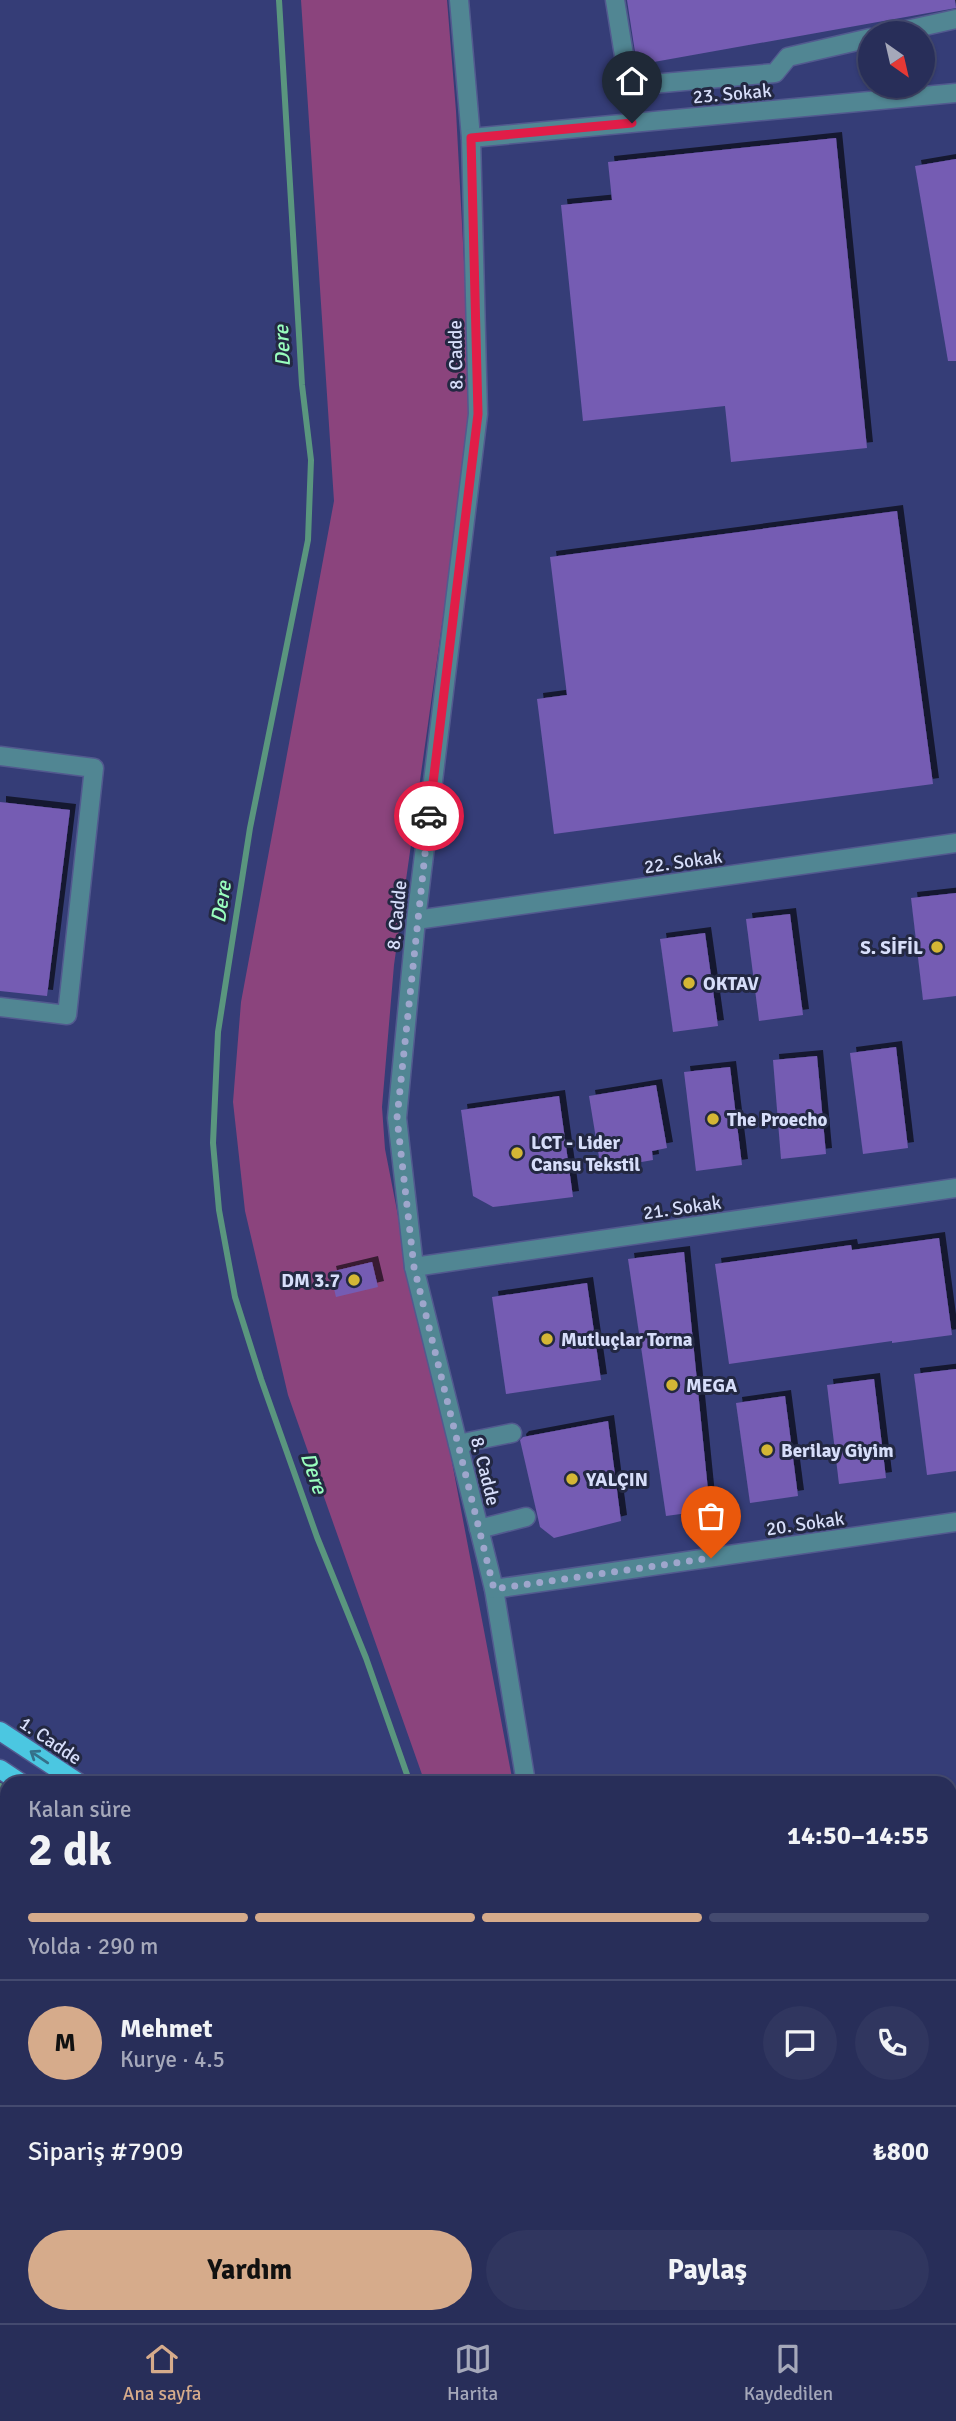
<!DOCTYPE html>
<html lang="tr">
<meta charset="utf-8">
<style>
:root{--surface:#282e59;--page:#30365f;--text:#f1f3f6;--muted:#a5a8ba;--line:#444a6f;--accent:#d6ab8b}
body{margin:0;font-family:Signika,sans-serif;background:var(--page);color:var(--text);height:100vh;display:flex;flex-direction:column;font-size:26px;white-space:nowrap}
*{box-sizing:border-box;margin:0}
p{font-size:23px;color:var(--muted)}
.icon{flex:none;width:38px;height:38px;fill:none;stroke:currentColor;stroke-width:2;stroke-linecap:round;stroke-linejoin:round}
.map{position:relative;flex:1;overflow:hidden}
.details{position:absolute;left:0px;top:1776px;width:957px;height:548px;display:flex;flex-direction:column;background:var(--surface);border-radius:21px 21px 0 0;box-shadow:0 2px 5px #0004,0 0 0 2px var(--line)}
.details>*{flex:none}
.needle{width:46px;rotate:146deg}
.buttons{position:absolute;left:858px;top:21px;display:grid;gap:14px}
.buttons a{display:grid;place-items:center;width:77px;height:77px;border-radius:50%;background:var(--surface);box-shadow:0 2px 5px #0004,0 0 0 2px var(--line);font-size:35px}
.pin{position:absolute;display:grid;place-items:center;width:60px;height:60px;color:#fff;margin:-72px -30px;border-radius:50% 50% 50% 0;rotate:-45deg;box-shadow:0 0 7px #0007}
.pin .icon{rotate:45deg}
.courier{position:absolute;display:grid;place-items:center;width:70px;height:70px;margin:-35px;border:5px solid #e11d48;border-radius:50%;background:#fff;color:#222;box-shadow:0 2px 9px #0007}
.overview em{font-style:normal;font-weight:800}
.overview div{display:flex;flex-direction:column-reverse}
.overview{display:flex;align-items:center;justify-content:space-between;height:119px;padding:0 28px}
h1{font-size:46px;font-weight:800;line-height:52px}
.bar{display:grid;grid-template-columns:repeat(4,1fr);gap:10px 7px;align-content:center;height:84px;padding:0 28px}
.bar i{height:9px;border-radius:5px;background:var(--line)}
.bar .current{background:var(--accent)}
.bar p{grid-column:span 4}
.line{display:flex;align-items:center;gap:18px;padding:0 28px;border-top:2px solid var(--line)}
.line div{flex:1}
.round{display:grid;place-items:center;flex:none;width:74px;height:74px;border-radius:37px;background:var(--page)}
.button{display:flex;gap:14px;margin-top:auto;padding:14px 28px}
.button a{flex:1;height:80px;border-radius:42px;background:var(--accent);color:#111;font-size:28px;font-weight:800;line-height:80px;text-align:center}
.button a+a{background:var(--page);color:var(--text)}
.dock{display:flex;justify-content:space-around;align-items:center;height:98px;border-top:2px solid var(--line);background:var(--surface);font-size:19px;color:var(--muted)}
.dock a{display:grid;justify-items:center;gap:4px}
.dock .current{color:var(--accent)}
.map>svg:first-child{display:block}
</style>
<div class="map">
<svg width="956" height="2323" viewBox="0 0 956 2323">
<defs>
<filter id="shadow"><feDropShadow dx="6" dy="-6" stdDeviation="0" flood-color="#0009"/></filter>
</defs>
<rect width="100%" height="100%" fill="#353d77"/>
<!-- green -->
<g fill="#8b447d">
<path d="M301,0H447L456,111L472,412L394,965L382,1107L385,1149L401,1231L440,1399L513,1783H425L288,1395L245,1211L233,1102L241,1002L334,501Z"/>
<path d="M417,2317H760L769,2323H422Z"/>
</g>
<g fill="none" stroke-linecap="round" stroke-linejoin="round">
<!-- stream -->
<g stroke="#5a967e" stroke-width="6">
<path d="M279,0L302,385L311,460L308,540L250,828L218,1032L213,1143L219,1210L235,1297L261,1379L317,1537L366,1658L410,1783"/>
<path d="M0,1786L7,1791"/>
<path d="M388,2317L392,2323"/>
</g>
</g>
<!-- building -->
<g fill="#755cb3" filter="url(#shadow)">
<path d="M627,0H955L956,8L637,65Z"/>
<path d="M836,138L867,448L731,462L725,406L583,421L561,205L612,200L608,162Z"/>
<path d="M956,159V361H948L915,166Z"/>
<path d="M897,511L933,784L554,834L537,699L567,695L550,557Z"/>
<path d="M0,802L70,810L47,996L0,991Z"/>
<path d="M956,893V996L923,1000L911,898Z"/>
<path d="M790,914L803,1015L759,1021L746,919Z"/>
<path d="M705,933L718,1026L673,1032L660,939Z"/>
<path d="M896,1047L908,1148L863,1154L850,1053Z"/>
<path d="M817,1056L826,1154L781,1159L773,1060Z"/>
<path d="M730,1067L742,1165L696,1171L684,1072Z"/>
<path d="M656,1085L667,1148L652,1151L653,1160L601,1169L589,1096Z"/>
<path d="M559,1096L573,1197L493,1207L473,1196L461,1110Z"/>
<path d="M939,1238L952,1335L892,1343V1341L729,1364L715,1264L851,1245L852,1250Z"/>
<path d="M684,1252L710,1510L666,1516L628,1259Z"/>
<path d="M372,1262L378,1287L336,1297L330,1272Z"/>
<path d="M587,1283L601,1380L506,1394L492,1297Z"/>
<path d="M956,1369V1471L927,1475L914,1374Z"/>
<path d="M874,1379L886,1478L839,1484L827,1385Z"/>
<path d="M785,1396L798,1496L750,1503L736,1403Z"/>
<path d="M608,1421L621,1521L554,1538L540,1527L520,1440L523,1437Z"/>
</g>
<g fill="none" stroke-linecap="round" stroke-linejoin="round">
<defs>
<g id="minor">
<path d="M459,0L471,138L478,414L416,920L397,1118L414,1267L494,1589L526,1783"/>
<path d="M615,0L629,86L775,73L788,57L870,38"/>
<path d="M893,33L956,19"/>
<path d="M471,138L956,93"/>
<path d="M0,756L94,768L67,1015L0,1007"/>
<path d="M416,920L956,843"/>
<path d="M414,1267L956,1188"/>
<path d="M458,1444L512,1433"/>
<path d="M479,1529L526,1517"/>
<path d="M494,1589L956,1522"/>
</g>
<g id="major">
<path d="M0,1731L79,1783"/>
<path d="M0,1769L21,1783"/>
<path d="M812,2317L821,2323"/>
<path d="M882,2317L891,2323"/>
</g>
</defs>
<!-- minor casing -->
<use href="#minor" stroke="#525a8f" stroke-width="21"/>
<!-- major casing -->
<use href="#major" stroke="#525a8f" stroke-width="21"/>
<!-- path -->
<g stroke="#7981ae" stroke-width="3.5" stroke-dasharray="3.5 3.5" stroke-linecap="butt">
<path d="M351,2317L359,2323"/>
<path d="M108,2323L110,2317"/>
</g>
<!-- minor -->
<use href="#minor" stroke="#518693" stroke-width="18"/>
<!-- major -->
<use href="#major" stroke="#4bc7e1" stroke-width="18"/>
</g>
<!-- one-way arrows -->
<defs><path id="oneway-shaft" d="M-6 0H5M1.5-3L5.5 0L1.5 3" fill="none" stroke-width="1.6" stroke-linecap="round" stroke-linejoin="round" transform="scale(1.75)"/></defs>
<use stroke="#35708a" href="#oneway-shaft" transform="translate(39 1757) rotate(-146)"/>
<g fill="none" stroke-linecap="round" stroke-linejoin="round">
<!-- done -->
<path stroke="#9ea6cc" stroke-width="7" stroke-dasharray="0 12.6" d="M429,816L397,1118L414,1267L494,1589L711,1558"/>
<!-- route -->
<path stroke="#e11d48" stroke-width="9" d="M429,816L478,414L471,138L632,123"/>
</g>
<!-- markers -->
<g fill="#d4b635" stroke="#232842" stroke-width="2.5">
<circle cx="937" cy="947" r="7"/>
<circle cx="689" cy="983" r="7"/>
<circle cx="713" cy="1119" r="7"/>
<circle cx="517" cy="1153" r="7"/>
<circle cx="354" cy="1280" r="7"/>
<circle cx="547" cy="1339" r="7"/>
<circle cx="672" cy="1385" r="7"/>
<circle cx="767" cy="1450" r="7"/>
<circle cx="572" cy="1479" r="7"/>
</g>
<g text-anchor="middle" stroke-width="6" stroke-linejoin="round" paint-order="stroke">
<!-- street labels -->
<g font-size="19" fill="#d7defa" stroke="#232842">
<text transform="translate(732 93) rotate(-5)" y="7">23. Sokak</text>
<text transform="translate(455 355) rotate(-91)" y="7">8. Cadde</text>
<text transform="translate(683 861) rotate(-8)" y="7">22. Sokak</text>
<text transform="translate(396 915) rotate(-84)" y="7">8. Cadde</text>
<text transform="translate(682 1207) rotate(-8)" y="7">21. Sokak</text>
<text transform="translate(486 1471) rotate(76)" y="7">8. Cadde</text>
<text transform="translate(805 1523) rotate(-8)" y="7">20. Sokak</text>
<text transform="translate(51 1740) rotate(34)" y="7">1. Cadde</text>
</g>
<!-- poi labels -->
<g font-size="19" font-weight="bold" fill="#d7defa" stroke="#232842" text-anchor="start">
<text x="923" y="954" text-anchor="end">S. SİFİL</text>
<text x="703" y="990">OKTAV</text>
<text x="727" y="1126">The Proecho</text>
<text x="531" y="1149">LCT - Lider<tspan x="531" dy="22">Cansu Tekstil</tspan></text>
<text x="340" y="1287" text-anchor="end">DM 3.7</text>
<text x="561" y="1346">Mutluçlar Torna</text>
<text x="686" y="1392">MEGA</text>
<text x="781" y="1457">Berilay Giyim</text>
<text x="586" y="1486">YALÇIN</text>
</g>
<!-- water labels -->
<g font-size="21" font-style="italic" fill="#99febe" stroke="#232842">
<text transform="translate(282 346) rotate(-93)" y="7">Dere</text>
<text transform="translate(221 902) rotate(-81)" y="7">Dere</text>
<text transform="translate(314 1473) rotate(71)" y="7">Dere</text>
</g>
</g>
</svg>
<div class="buttons">
<a><svg class="needle" viewBox="-14 -14 28 28"><path d="M0-13l5 13h-10z" fill="#e53935"/><path d="M0 13l5-13h-10z" fill="#a5a8ba"/></svg></a>
</div>
<div class="pin" style="left:711px;top:1558px;background:#ea580c"><svg class="icon" aria-label="bag" viewBox="0 0 24 24"><path d="M5 8h14l-1 12H6zM9 8a3 3 0 0 1 6 0"/></svg></div>
<div class="pin" style="left:632px;top:123px;background:#1f2937"><svg class="icon" aria-label="home" viewBox="0 0 24 24"><path d="M3 11l9-7 9 7M6 9v11h12V9"/></svg></div>
<div class="courier" style="left:429px;top:816px"><svg class="icon" aria-label="car" viewBox="0 0 24 24"><path d="M5 17H2v-5l4-1 3-4h7l3 4 3 1v5h-3M9 17h6M6 11h13"/><circle cx="7" cy="17" r="2"/><circle cx="17" cy="17" r="2"/></svg></div>
<section class="details">
<div class="overview"><div><h1>2 dk</h1><p>Kalan süre</p></div><em>14:50–14:55</em></div>
<div class="bar"><i class="current"></i><i class="current"></i><i class="current"></i><i></i><p>Yolda · 290 m</p></div>
<div class="line" style="height:126px"><b class="round" style="background:var(--accent);color:#111">M</b><div><b>Mehmet</b><p>Kurye · 4.5</p></div><a class="round"><svg class="icon" aria-label="chat" viewBox="0 0 24 24"><path d="M4 5h16v11H9l-5 4z"/></svg></a><a class="round"><svg class="icon" aria-label="phone" viewBox="0 0 24 24"><path d="M5 4h4l2 5-3 2q2 4 5 5l2-3 5 2v4C11 20 4 13 5 4z"/></svg></a></div>
<div class="line" style="height:91px"><div>Sipariş #7909</div><b>₺800</b></div>
<div class="button"><a>Yardım</a><a>Paylaş</a></div>
</section>
</div>
<nav class="dock">
<a class="current"><svg class="icon" aria-label="home" viewBox="0 0 24 24"><path d="M3 11l9-7 9 7M6 9v11h12V9"/></svg>Ana sayfa</a>
<a><svg class="icon" aria-label="map" viewBox="0 0 24 24"><path d="M3 6l6-2 6 2 6-2v14l-6 2-6-2-6 2zM9 4v14M15 6v14"/></svg>Harita</a>
<a><svg class="icon" aria-label="saved" viewBox="0 0 24 24"><path d="M7 4h10v16l-5-4-5 4z"/></svg>Kaydedilen</a>
</nav>
